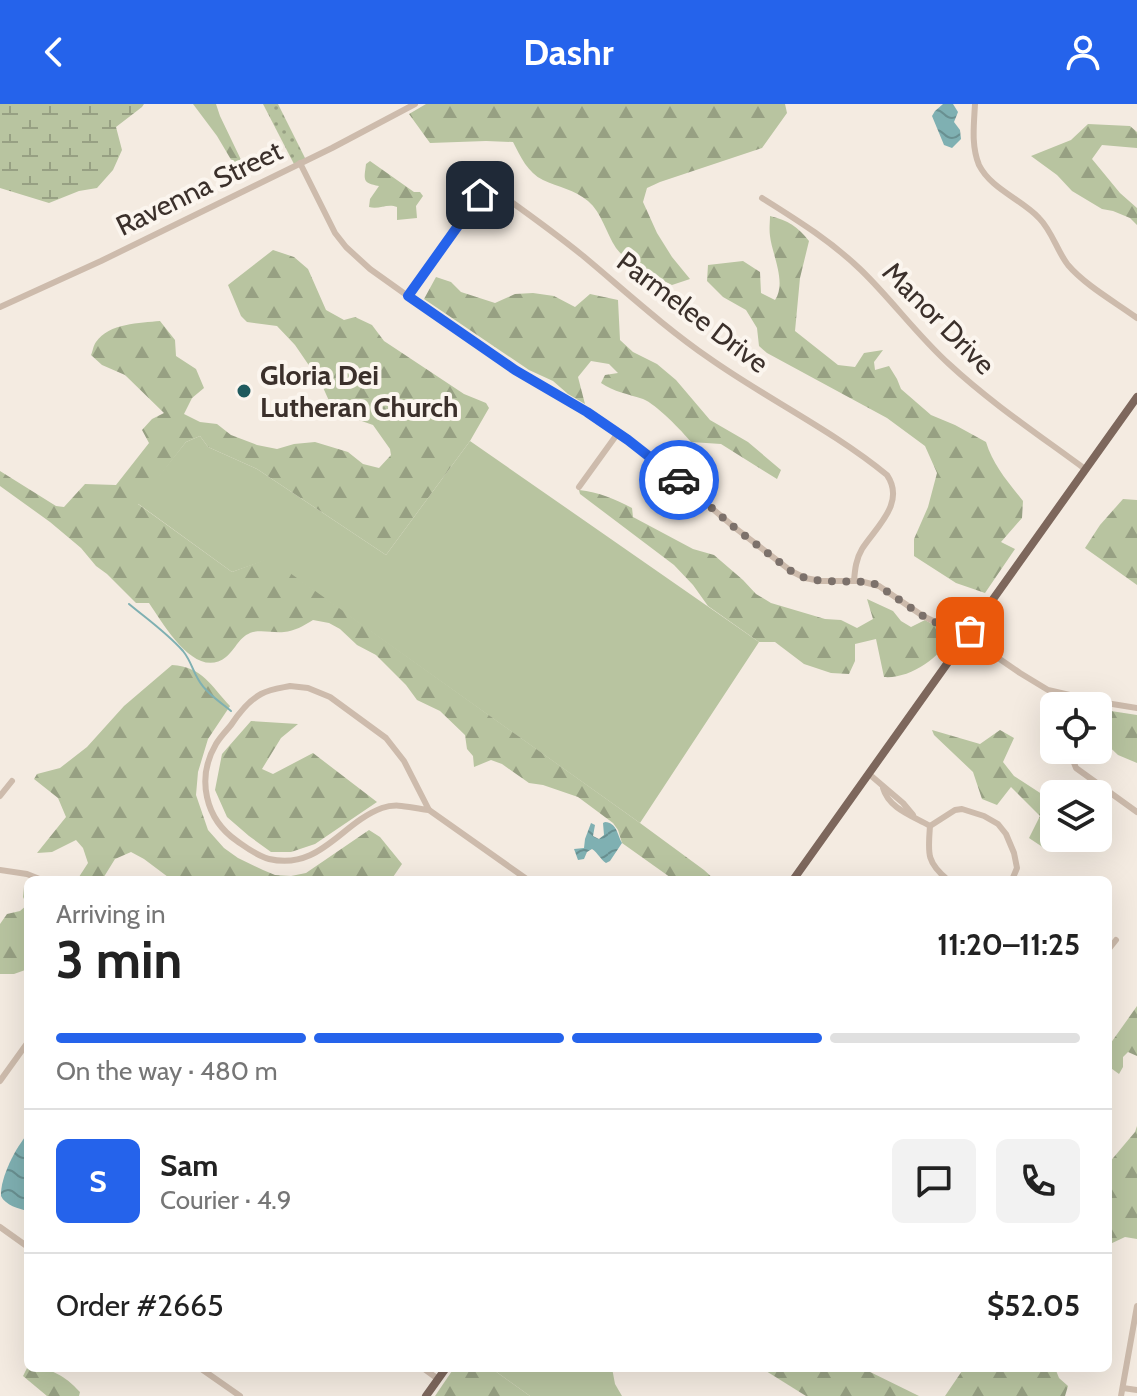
<!DOCTYPE html>
<meta charset="utf-8">
<style>
:root{--surface:#fff;--page:#f2f2f2;--text:#222;--muted:#767676;--line:#e0e0e0;--accent:#2563eb}
body{margin:0;font-family:Cabin,sans-serif;background:var(--page);color:var(--text);height:100vh;display:flex;flex-direction:column;font-size:30px;white-space:nowrap}
*{box-sizing:border-box;margin:0}
p{font-size:26px;color:var(--muted)}
.icon{flex:none;width:44px;height:44px;fill:none;stroke:currentColor;stroke-width:2;stroke-linecap:round;stroke-linejoin:round}
.map{position:relative;flex:1;overflow:hidden}
.sheet{position:absolute;left:24px;top:772px;width:1088px;height:496px;display:flex;flex-direction:column;background:var(--surface);border-radius:12px;box-shadow:0 8px 32px #0002}
.sheet>*{flex:none}
.buttons{position:absolute;left:1040px;top:588px;display:grid;gap:16px}
.buttons a{display:grid;place-items:center;width:72px;height:72px;border-radius:12px;background:var(--surface);box-shadow:0 8px 32px #0002;font-size:40px}
.pin{position:absolute;display:grid;place-items:center;width:68px;height:68px;color:#fff;margin:-34px;border-radius:16px;box-shadow:0 4px 12px #0006}
.courier{position:absolute;display:grid;place-items:center;width:80px;height:80px;margin:-40px;border:6px solid #2563eb;border-radius:50%;background:#fff;color:#222;box-shadow:0 2px 10px #0007}
.head em{font-style:normal;font-weight:700}
.head div{display:flex;flex-direction:column-reverse}
.head{display:flex;align-items:center;justify-content:space-between;height:136px;padding:0 32px}
h1{font-size:52px;font-weight:700;line-height:60px}
.bar{display:grid;grid-template-columns:repeat(4,1fr);gap:12px 8px;align-content:center;height:96px;padding:0 32px}
.bar i{height:10px;border-radius:6px;background:var(--line)}
.bar .on{background:var(--accent)}
.bar p{grid-column:span 4}
.line{display:flex;align-items:center;gap:20px;padding:0 32px;border-top:2px solid var(--line)}
.line div{flex:1}
.round{display:grid;place-items:center;flex:none;width:84px;height:84px;border-radius:12px;background:var(--page)}
header{display:flex;justify-content:space-between;align-items:center;height:104px;padding:0 32px;background:var(--accent);color:#fff;font-size:36px;font-weight:700}
.map>svg:first-child{display:block}
</style>
<header><svg class="icon" aria-label="back" viewBox="0 0 24 24"><path d="M15 5l-7 7 7 7"/></svg>Dashr<svg class="icon" aria-label="person" viewBox="0 0 24 24"><circle cx="12" cy="8" r="4"/><path d="M4 21q1-7 8-7t8 7"/></svg></header>
<div class="map">
<svg width="1137" height="1292" viewBox="0 0 1137 1292">
<defs>
<pattern id="forest-firs" width="22" height="20" patternUnits="userSpaceOnUse" patternTransform="scale(2)"><rect width="22" height="20" fill="#b8c4a0"/><path d="M5 1l3.5 6h-7zM16 11l3.5 6h-7z" fill="#97a083"/></pattern>
<pattern id="wetland-marsh" width="20" height="14" patternUnits="userSpaceOnUse" patternTransform="scale(2)"><rect width="20" height="14" fill="#b8c4a0"/><path d="M1 5h8M5 5V1M11 12h8M15 12V8" fill="none" stroke="#97a083"/></pattern>
<pattern id="park-dots" width="8" height="8" patternUnits="userSpaceOnUse" patternTransform="scale(2)"><rect width="8" height="8" fill="#b8c4a0"/><path d="M2 2h.1M6 6h.1" fill="none" stroke="#97a083" stroke-width="1.8" stroke-linecap="round"/></pattern>
<pattern id="water-waves" width="16" height="10" patternUnits="userSpaceOnUse" patternTransform="scale(2)"><rect width="16" height="10" fill="#7fb0b2"/><path d="M0 5q4-4 8 0t8 0" fill="none" stroke="#699091"/></pattern>
</defs>
<rect width="100%" height="100%" fill="#f4ebe1"/>
<!-- grass -->
<g fill="#b8c4a0">
<path d="M200,332L208,343L257,365L386,451L470,337L759,538L640,719L269,455L232,468L137,399L186,338Z"/>
<path d="M491,1264H612L615,1280L622,1292H530Z"/>
</g>
<!-- forest -->
<g fill="url(#forest-firs)">
<path d="M193,0H216L220,12L244,62L236,64L217,32Z"/>
<path d="M426,0H785L787,9L762,44L660,78L647,84L643,98L657,129L672,153L690,175L672,181C653,171 630,162 616,144C606,129 602,109 588,97C575,86 558,83 543,76C528,69 520,52 513,38L486,37L430,39L409,10Z"/>
<path d="M1088,20L1130,22L1137,28V44L1102,41L1092,55L1120,89L1137,104V121L1130,114L1113,107L1102,105L1072,87L1057,71L1031,52L1071,36Z"/>
<path d="M370,57L414,88H420L423,92L416,102L417,114L397,116V103C387,99 379,106 369,103L370,95L379,82C362,79 364,76 366,60Z"/>
<path d="M770,112C788,116 798,123 809,137L800,174L795,227L838,261L855,263L864,249L883,246L874,258L875,266L889,262L897,275L901,285L931,311L955,321L986,338C993,361 1008,378 1023,397L1022,414L1001,438L1015,445L985,489L956,479L914,452V435L928,403L937,369L925,342L887,314L767,249L759,242L757,224L746,206L723,193L707,177L708,161L743,157L760,168L761,189L775,196C787,179 772,150 770,132C769,125 770,118 770,112Z"/>
<path d="M273,146L294,153L308,165L326,206L344,216L355,213L372,221L384,237L464,290L486,299L489,304L470,337L386,451L257,365L208,343L200,332L186,338L138,400L232,468L269,454L640,719L704,766L715,776H674L622,739L618,726L613,719L578,693L543,681L529,679L502,660L491,656L474,663L473,652L467,645L465,631L440,607L417,596L406,581L376,551L357,541L340,525L329,519L313,516C303,522 295,527 284,528C274,529 263,526 253,528C239,532 236,545 226,553C196,577 164,521 149,499H136L107,470L96,462L81,444L50,418L0,382V367L56,402L64,403L85,380L116,381L149,339L142,326L152,315L164,309L125,271L102,261L91,251C93,247 93,242 96,238C109,219 140,219 160,217L175,236L176,252L196,265L204,284L192,294L184,310L200,318L217,320L231,331L257,341L277,345L294,340L315,338L348,348L363,360L379,364L391,351L390,345L373,321L356,315L330,299L321,279L295,241L277,222L247,218L241,212L228,181Z"/>
<path d="M436,173L451,178L461,188L495,199L515,190L533,189L554,192L575,203L590,190L618,196L620,236L633,248L657,260L676,276L710,316L748,338L781,366L777,375L721,340L691,338C682,327 656,300 643,295C628,290 614,288 601,279L605,271L618,269L609,260L591,257L578,273L585,300L568,290L553,277L529,266L424,195Z"/>
<path d="M579,386C599,388 615,395 632,404L633,413L693,445L714,451L743,476L756,490L771,499L825,515L841,516L857,524L873,515L867,495L893,507L901,517L911,523L925,516L952,531C940,554 910,575 884,573L876,535L855,540V557L849,570L831,569L804,560L775,538H759L708,502L693,481L674,461L580,390Z"/>
<path d="M1123,395L1137,396V481L1085,444L1100,421Z"/>
<path d="M172,561C203,563 211,582 230,602L208,635L198,668L196,691L208,726L224,744L238,754L263,766L275,771L291,772L306,769L369,726L380,733L402,760L391,776H172L144,755L131,748L115,755L102,776H77L88,759L83,744L76,736L52,748L37,749L66,713L58,694L34,675L37,670L60,664L87,643L124,602Z"/>
<path d="M1098,605L1137,611V659L1118,651L1098,632Z"/>
<path d="M251,617L298,620L281,634L262,665L273,670L313,649L377,698L315,740L291,748H271L249,732L227,713L215,686L222,650Z"/>
<path d="M932,626L980,640L1000,626L1014,634L1003,658L1014,672L1054,698V734H1056L1044,744L1029,734L1040,712L1011,683L997,701L982,695L973,668L934,631Z"/>
<path d="M28,780V865L14,870H0V820L7,810L20,807L27,801L23,793L24,783Z"/>
<path d="M1137,902V952L1128,948L1123,953V963L1119,970L1108,962V943Z"/>
<path d="M1137,1022V1135L1125,1133L1108,1141V1060L1135,1028Z"/>
<path d="M28,1262V1264C52,1264 64,1271 80,1288L79,1292H47L23,1272Z"/>
<path d="M454,1264H491L530,1292H435Z"/>
<path d="M761,1264H862L919,1292H806Z"/>
<path d="M964,1264H1055L1059,1274L1068,1282L1065,1292H945Z"/>
</g>
<!-- wetland -->
<path fill="url(#wetland-marsh)" d="M0,0H144L142,3L116,23L122,46L113,66L97,84L79,87L49,99L0,84Z"/>
<!-- park -->
<path fill="url(#park-dots)" d="M263,0H278L306,56L295,62Z"/>
<!-- water -->
<g fill="url(#water-waves)">
<path d="M943,0H953L958,8L954,18L960,26L961,35L952,44L944,41L932,12L935,7Z"/>
<path d="M605,718C617,719 617,730 622,739L610,757L606,759C600,755 598,749 592,745L587,748L584,755L578,756L574,745L584,744L585,735L591,719L595,721L593,732L599,735L604,731L603,719Z"/>
<path d="M28,1030V1107C19,1105 5,1101 1,1092C0,1074 16,1042 28,1030Z"/>
</g>
<g fill="none" stroke-linecap="round" stroke-linejoin="round">
<!-- stream -->
<path stroke="#7fb0b2" stroke-width="2" d="M129,500C147,515 167,529 183,547C191,557 192,565 198,575C205,588 220,598 231,607"/>
<!-- minor -->
<g stroke="#cdbbac" stroke-width="6">
<path d="M975,0C974,20 971,42 979,61C991,85 1021,95 1039,114C1052,127 1057,147 1068,161C1085,181 1115,198 1137,214"/>
<path d="M300,59L335,129L346,143L370,165L471,237L515,266L587,308L625,334L667,366L734,423L791,467L805,474L821,477H860L879,482L923,512L972,536L1020,569L1048,586L1100,598L1137,604"/>
<path d="M762,94C797,116 831,137 861,166C892,196 917,231 949,260C991,299 1039,331 1085,365"/>
<path d="M408,192L480,91L491,86L499,89C527,109 555,129 582,151C624,186 664,223 709,254C767,295 832,326 887,371C906,399 876,423 862,445C856,455 855,465 854,477"/>
<path d="M0,203L101,157L332,44L415,0"/>
<path d="M579,383L618,329"/>
<path d="M290,582L308,584L330,593L386,634L404,657L429,706C413,705 399,698 382,704C341,719 320,767 269,755C257,752 247,744 237,737C205,715 196,674 216,640C220,633 226,627 231,621C239,609 248,597 261,590C270,585 280,584 290,582Z"/>
<path d="M1059,590L1061,602"/>
<path d="M1069,646L1076,664L1137,708"/>
<path d="M869,670L903,699L913,711"/>
<path d="M883,684C889,705 913,712 930,722"/>
<path d="M0,692L12,677"/>
<path d="M429,706L528,776"/>
<path d="M0,766L27,770L42,776"/>
<path d="M948,776C926,758 928,749 930,722L955,706L962,705L984,712L998,720L1006,730L1014,749L1017,764L1012,776"/>
<path d="M1108,846L1116,836"/>
<path d="M0,977L28,938"/>
<path d="M0,1123L28,1143"/>
<path d="M200,1264L240,1292"/>
<path d="M423,1264L438,1275"/>
<path d="M1123,1284L1137,1286"/>
<path d="M1121,1292L1137,1202"/>
</g>
<!-- major -->
<g stroke="#7d675c" stroke-width="8">
<path d="M793,776L1137,293"/>
<path d="M426,1292L446,1264"/>
</g>
</g>
<g fill="none" stroke-linecap="round" stroke-linejoin="round">
<!-- done -->
<path stroke="#7c716b" stroke-width="8" stroke-dasharray="0 14.4" d="M679,376L735,424L791,467L805,474L821,477L870,478L879,482L923,512L966,533L970,527"/>
<!-- route -->
<path stroke="#2563eb" stroke-width="10" d="M480,91L408,192L515,266L587,308L628,336L679,376"/>
</g>
<!-- markers -->
<circle fill="#1f5a5e" stroke="#fbf5ee" stroke-width="3" cx="244" cy="287" r="8"/>
<g text-anchor="middle" stroke-width="8" stroke-linejoin="round" paint-order="stroke">
<!-- street labels -->
<g font-size="28" fill="#3b302b" stroke="#fbf5ee">
<text transform="translate(199 84) rotate(-26)" y="10">Ravenna Street</text>
<text transform="translate(693 208) rotate(37)" y="10">Parmelee Drive</text>
<text transform="translate(939 214) rotate(45)" y="10">Manor Drive</text>
</g>
<!-- poi labels -->
<g font-size="28" font-weight="bold" fill="#3b302b" stroke="#fbf5ee" text-anchor="start">
<text x="260" y="281">Gloria Dei<tspan x="260" dy="32">Lutheran Church</tspan></text>
</g>
</g>
</svg>
<div class="buttons">
<a><svg class="icon" aria-label="locate" viewBox="0 0 24 24"><circle cx="12" cy="12" r="6"/><path d="M12 2v4M12 18v4M2 12h4M18 12h4"/></svg></a>
<a><svg class="icon" aria-label="layers" viewBox="0 0 24 24"><path d="M12 4l9 5-9 5-9-5zM3 14l9 5 9-5"/></svg></a>
</div>
<div class="pin" style="left:970px;top:527px;background:#ea580c"><svg class="icon" aria-label="bag" viewBox="0 0 24 24"><path d="M5 8h14l-1 12H6zM9 8a3 3 0 0 1 6 0"/></svg></div>
<div class="pin" style="left:480px;top:91px;background:#1f2937"><svg class="icon" aria-label="home" viewBox="0 0 24 24"><path d="M3 11l9-7 9 7M6 9v11h12V9"/></svg></div>
<div class="courier" style="left:679px;top:376px"><svg class="icon" aria-label="car" viewBox="0 0 24 24"><path d="M5 17H2v-5l4-1 3-4h7l3 4 3 1v5h-3M9 17h6M6 11h13"/><circle cx="7" cy="17" r="2"/><circle cx="17" cy="17" r="2"/></svg></div>
<section class="sheet">
<div class="head"><div><h1>3 min</h1><p>Arriving in</p></div><em>11:20–11:25</em></div>
<div class="bar"><i class="on"></i><i class="on"></i><i class="on"></i><i></i><p>On the way · 480 m</p></div>
<div class="line" style="height:144px"><b class="round" style="background:var(--accent);color:#fff">S</b><div><b>Sam</b><p>Courier · 4.9</p></div><a class="round"><svg class="icon" aria-label="chat" viewBox="0 0 24 24"><path d="M4 5h16v11H9l-5 4z"/></svg></a><a class="round"><svg class="icon" aria-label="phone" viewBox="0 0 24 24"><path d="M5 4h4l2 5-3 2q2 4 5 5l2-3 5 2v4C11 20 4 13 5 4z"/></svg></a></div>
<div class="line" style="height:104px"><div>Order #2665</div><b>$52.05</b></div>
</section>
</div>
